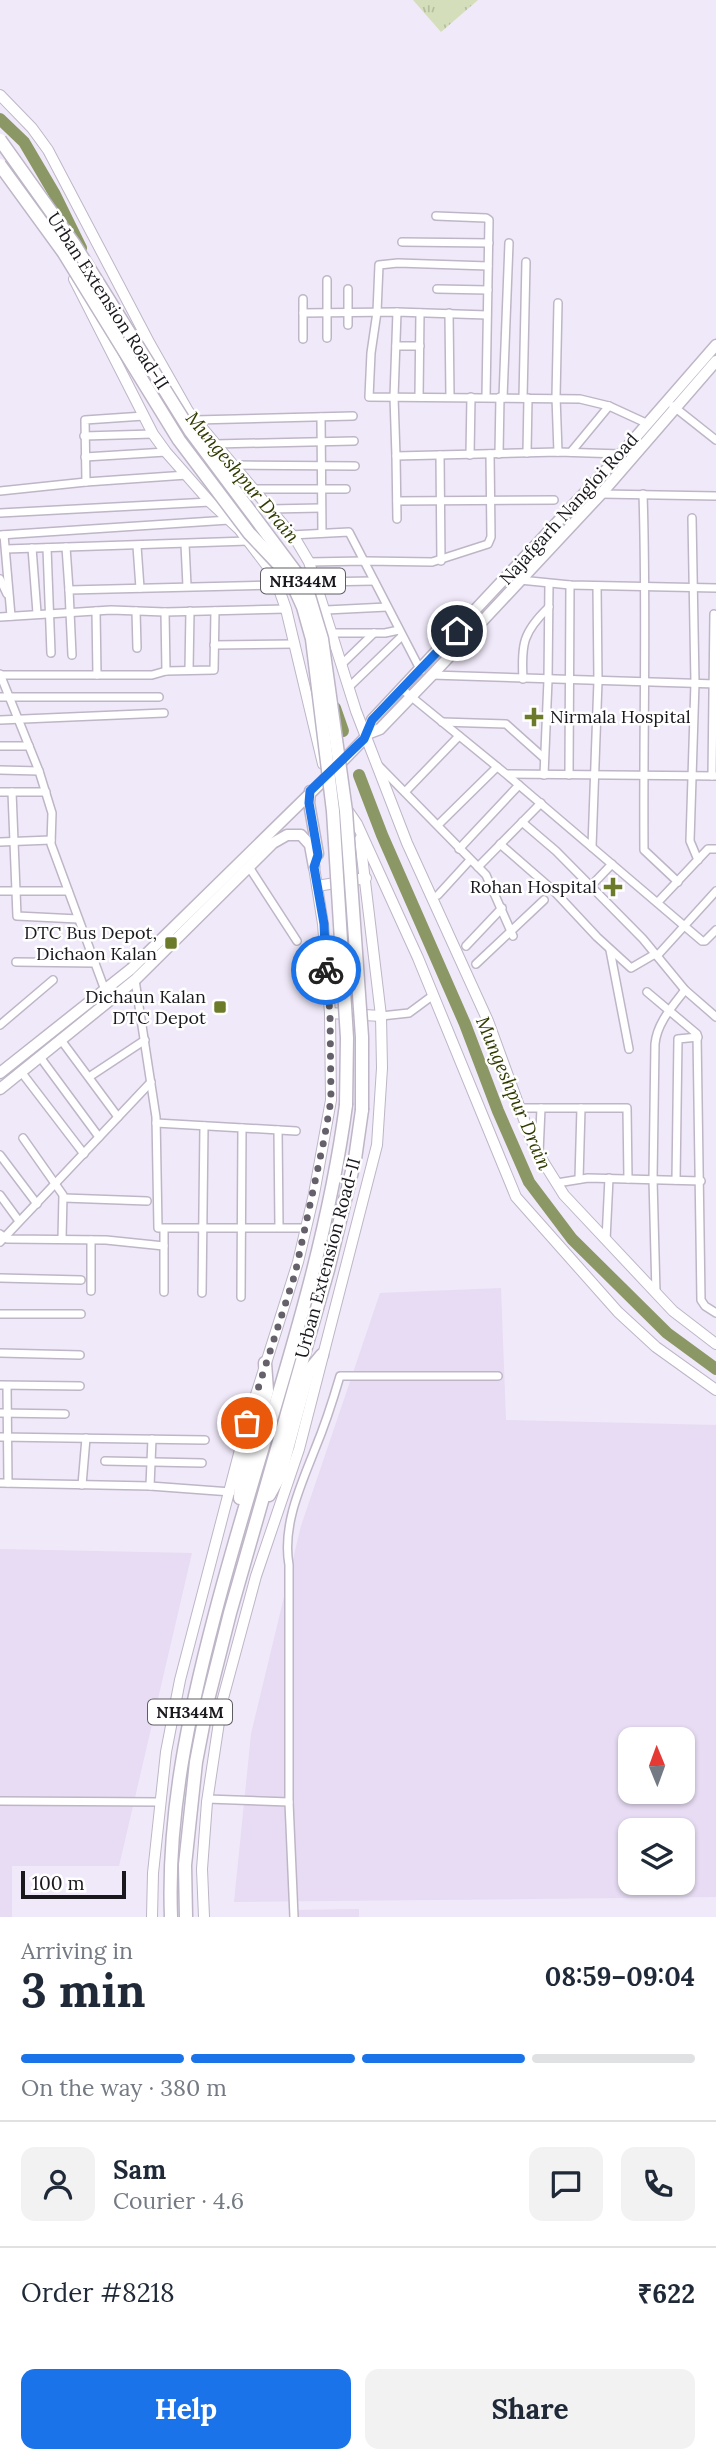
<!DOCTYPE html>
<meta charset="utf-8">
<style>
:root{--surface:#fff;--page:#f2f2f3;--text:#1f2937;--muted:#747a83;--line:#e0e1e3;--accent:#1a73e8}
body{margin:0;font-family:Lora,serif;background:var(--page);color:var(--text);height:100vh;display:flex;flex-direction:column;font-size:26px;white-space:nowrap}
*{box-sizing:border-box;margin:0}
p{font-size:23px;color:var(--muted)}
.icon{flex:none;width:38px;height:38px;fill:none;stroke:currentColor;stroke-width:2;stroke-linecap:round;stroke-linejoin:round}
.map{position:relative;height:1917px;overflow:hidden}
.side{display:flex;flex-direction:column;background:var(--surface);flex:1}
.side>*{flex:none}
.needle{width:46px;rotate:359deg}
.controls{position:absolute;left:618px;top:1727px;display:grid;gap:14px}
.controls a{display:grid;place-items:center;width:77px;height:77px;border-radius:14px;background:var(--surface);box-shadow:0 2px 5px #0004;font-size:35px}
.scale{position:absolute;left:21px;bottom:18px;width:105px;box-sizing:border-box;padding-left:7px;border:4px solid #1a171d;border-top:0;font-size:19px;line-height:24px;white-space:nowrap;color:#1a171d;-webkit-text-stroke:5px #fff;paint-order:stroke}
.pin{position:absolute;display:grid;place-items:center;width:60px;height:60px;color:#fff;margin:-30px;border:4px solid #fff;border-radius:50%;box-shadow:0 2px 7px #0007}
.courier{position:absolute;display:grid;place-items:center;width:70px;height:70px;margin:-35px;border:5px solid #1a73e8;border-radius:50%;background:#fff;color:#222;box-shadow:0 2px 9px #0007}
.overview em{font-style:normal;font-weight:700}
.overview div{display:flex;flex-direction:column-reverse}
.overview{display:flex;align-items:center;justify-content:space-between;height:119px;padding:0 21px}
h1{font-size:46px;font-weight:700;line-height:52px}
.bar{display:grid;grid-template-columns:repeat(4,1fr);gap:10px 7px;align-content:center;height:84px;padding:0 21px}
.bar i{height:9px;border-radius:5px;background:var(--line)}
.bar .on{background:var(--accent)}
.bar p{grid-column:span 4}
.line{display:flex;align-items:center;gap:18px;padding:0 21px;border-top:2px solid var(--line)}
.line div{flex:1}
.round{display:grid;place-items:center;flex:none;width:74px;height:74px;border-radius:14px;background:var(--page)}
.action{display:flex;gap:14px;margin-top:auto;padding:14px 21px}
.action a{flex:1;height:80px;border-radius:14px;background:var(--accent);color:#fff;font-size:28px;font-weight:700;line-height:80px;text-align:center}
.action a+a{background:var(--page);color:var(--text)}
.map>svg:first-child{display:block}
</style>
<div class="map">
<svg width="716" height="1917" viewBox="0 0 716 1917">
<defs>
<pattern id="park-tufts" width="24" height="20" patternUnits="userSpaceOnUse" patternTransform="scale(1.75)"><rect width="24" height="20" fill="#d4deba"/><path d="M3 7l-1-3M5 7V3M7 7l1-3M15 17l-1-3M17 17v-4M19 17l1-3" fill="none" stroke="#b5be9f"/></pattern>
</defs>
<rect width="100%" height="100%" fill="#f0e9f9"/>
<!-- built -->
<g fill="#e7dcf3" fill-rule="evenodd">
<path d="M501,1288L506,1420L716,1425V1897L234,1902L251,1734L301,1526L380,1293ZM630,1740H682V1792H630ZM630,1830H682V1883H630Z"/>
<path d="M0,1549L192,1553L119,1866H12V1917H0Z"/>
<path d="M359,1909V1917H298L297,1910Z"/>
</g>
<!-- park -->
<path fill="url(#park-tufts)" d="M413,0H478L441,32Z"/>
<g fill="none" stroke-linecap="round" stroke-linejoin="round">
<!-- river -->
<g stroke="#8b9765" stroke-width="12">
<path d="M0,119L24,142L54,193L81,248"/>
<path d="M128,339L149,382"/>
<path d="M212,475L246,514"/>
<path d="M335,708L343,731"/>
<path d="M359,775L382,835L465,1024L498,1111L529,1182L572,1239L667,1333L716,1369"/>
</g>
<defs>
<g id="street">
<path d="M436,216L486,218L489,220L486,397"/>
<path d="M402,242L489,243"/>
<path d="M488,266L398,263L379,265L377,312L371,353L369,397L580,399L609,406L646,423"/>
<path d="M348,289V325"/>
<path d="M437,289L488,290"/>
<path d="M558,303L556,397L558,452"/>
<path d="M397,312L394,397L396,456L558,452L621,454"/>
<path d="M303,313L397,312L487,315"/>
<path d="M449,313L450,397"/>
<path d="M327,338V280"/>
<path d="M303,339V299"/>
<path d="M396,346H420"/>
<path d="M419,397L420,313"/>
<path d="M503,398L509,243"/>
<path d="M523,398L526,262"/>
<path d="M673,406L716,440"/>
<path d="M321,417L322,533"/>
<path d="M195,420L353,416"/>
<path d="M84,436L153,434"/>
<path d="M215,444L354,441"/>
<path d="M571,452L609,406"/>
<path d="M527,453L528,398"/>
<path d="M499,454L500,397"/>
<path d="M440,455L441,561"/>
<path d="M470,455L471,397"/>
<path d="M396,456L397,519"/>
<path d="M85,457L166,452"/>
<path d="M233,465L355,466"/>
<path d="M86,482L85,420L144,416"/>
<path d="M253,489H346"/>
<path d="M0,491L86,482L187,475"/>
<path d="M601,494L716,496"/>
<path d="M643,494C647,612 643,731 644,850L678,882"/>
<path d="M397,501L554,500"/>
<path d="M270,509L321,508"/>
<path d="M0,513L210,502"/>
<path d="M692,518L695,683L690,841L698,860"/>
<path d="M0,535L229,520"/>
<path d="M4,535L11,616"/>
<path d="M291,535L349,532L421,671"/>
<path d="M185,544L187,586"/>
<path d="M137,546L140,588"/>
<path d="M66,547L69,590"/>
<path d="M32,548L37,613"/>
<path d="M47,548L51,653"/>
<path d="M6,549L248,541"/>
<path d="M309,562L365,561L432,562L488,544L491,537L490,454"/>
<path d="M0,579L7,594"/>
<path d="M520,580L570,585L716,588"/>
<path d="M317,582L374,581"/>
<path d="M326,610L387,607"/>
<path d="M96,611L97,675"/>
<path d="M136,611L137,648"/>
<path d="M165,612L166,671"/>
<path d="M0,617L111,610L165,612L286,609"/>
<path d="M332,633H385L399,630"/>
<path d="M214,645L294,644"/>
<path d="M72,655L69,590L278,585"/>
<path d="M342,664L374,633"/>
<path d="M189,670L190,611"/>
<path d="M0,674L39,771L52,813L51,844L106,993"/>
<path d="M0,675H152L166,671L214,670L215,611"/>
<path d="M432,675L716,684"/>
<path d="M523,679C521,644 523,632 549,607"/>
<path d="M349,687L402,636"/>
<path d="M403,690L506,774L702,941H705L716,930"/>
<path d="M0,697H159"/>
<path d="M0,720L164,713"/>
<path d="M442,722L506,724L544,758"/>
<path d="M0,746H29"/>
<path d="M379,766L486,875L513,936"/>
<path d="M0,770L39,771"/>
<path d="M507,774L716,776"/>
<path d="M544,775L548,680L549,584"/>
<path d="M569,775L570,585"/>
<path d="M712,776L714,614"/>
<path d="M0,792H46"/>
<path d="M12,792L17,916L78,919"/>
<path d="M405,792L459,736"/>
<path d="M522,822L556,851L643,939L685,990L716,1017"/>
<path d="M438,825L497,767"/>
<path d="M0,842L51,840"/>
<path d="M500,844L554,891L597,937L631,968L655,954"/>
<path d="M592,847L598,681L597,586"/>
<path d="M459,849L519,785"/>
<path d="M249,867L297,941"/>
<path d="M478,867L541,803"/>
<path d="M590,887L612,864"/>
<path d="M0,891H68"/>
<path d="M438,895L470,860"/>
<path d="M658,902L708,849H716"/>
<path d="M466,946L502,908"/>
<path d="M610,950L629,1049"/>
<path d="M657,956L716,891"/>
<path d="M16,962L95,963"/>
<path d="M476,964L544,900"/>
<path d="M135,980L156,1117L158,1228H306"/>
<path d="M647,992L697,1034L701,1300L705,1306L716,1313"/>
<path d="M381,1016L409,1013L432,996"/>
<path d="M0,1025L53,980"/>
<path d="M61,1040L118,1117"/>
<path d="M40,1057L99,1137"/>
<path d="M22,1073L84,1154"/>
<path d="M89,1077L145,1040"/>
<path d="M520,1108H627L628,1179"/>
<path d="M156,1123L296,1131"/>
<path d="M278,1130L279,1227"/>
<path d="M23,1138L63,1195L62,1239"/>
<path d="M539,1153L541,1108"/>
<path d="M0,1155L37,1204"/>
<path d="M579,1179L581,1108"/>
<path d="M676,1180L678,1039L698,1037"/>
<path d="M557,1183L588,1178L701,1181"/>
<path d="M0,1195L19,1221"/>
<path d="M64,1198L147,1201"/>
<path d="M0,1234L7,1239L106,1240L164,1246"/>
<path d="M91,1240V1291"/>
<path d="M606,1240L609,1178"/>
<path d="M0,1242L151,1082"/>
<path d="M0,1278L81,1280"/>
<path d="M164,1292V1229"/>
<path d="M202,1293L204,1126"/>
<path d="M656,1293L653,1179L655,1044C657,1023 672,1007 685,990"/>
<path d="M241,1297L242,1128"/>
<path d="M0,1314H81"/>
<path d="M0,1353L80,1355"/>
<path d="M0,1385L80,1386"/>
<path d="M7,1386L8,1483"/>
<path d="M0,1413L65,1414"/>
<path d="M0,1437L205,1440"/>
<path d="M105,1461L202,1463"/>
<path d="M0,1483L150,1486L231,1492"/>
<path d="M82,1485L86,1438"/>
<path d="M150,1486L152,1439"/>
<path d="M207,1799L289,1802"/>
<path d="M0,1801L160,1802"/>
<path d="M294,1917L289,1802V1565C282,1525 301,1485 315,1449C325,1425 333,1400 340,1376H498"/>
</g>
<g id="secondary">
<path d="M0,95L32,128L48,150L150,344L188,411L296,540L309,562L356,711L407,843L488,1021L534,1147L564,1195L673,1311L716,1344"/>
<path d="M16,171L36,207"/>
<path d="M74,279L153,434L166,452L210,502L239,529L274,575L286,609L323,764"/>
<path d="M346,808L357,824L418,958L516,1197L618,1312L656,1347L716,1390"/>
<path d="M317,886L366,878"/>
<path d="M330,1013L381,1016"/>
<path d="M152,1917L153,1873L166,1752L180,1680L247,1423L298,1262L314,1194L331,1100L330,1013L323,924L314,867"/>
<path d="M204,1917L202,1869L207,1802L222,1702L256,1576L299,1449L377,1145L382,1068L381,1016L360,839"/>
</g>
<g id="primary">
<path d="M367,734L380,729L432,675L601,494L716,361"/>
<path d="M310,791L309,803L318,854"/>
<path d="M0,1073L131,969L330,774L364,739L372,720L621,454L716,345"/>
<path d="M0,1089L135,980L273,843L287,835H301L310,845L314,867"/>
</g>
<g id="highway">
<path d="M269,1495L280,1475L308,1372L322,1355"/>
<path d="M240,1498L241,1482L267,1391L265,1363"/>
<path d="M171,1917C167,1813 189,1713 215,1614C259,1445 323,1278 346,1105"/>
<path d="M186,1917L185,1865L196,1762L208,1700L230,1613L328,1270L355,1159L362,1110"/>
</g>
</defs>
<!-- street casing -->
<use href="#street" stroke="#beb6c6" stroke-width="10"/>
<!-- secondary casing -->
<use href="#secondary" stroke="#beb6c6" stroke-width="12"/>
<!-- primary casing -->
<use href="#primary" stroke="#beb6c6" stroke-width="13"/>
<!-- highway casing -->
<use href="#highway" stroke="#beb6c6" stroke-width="15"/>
<!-- street -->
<use href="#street" stroke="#fff" stroke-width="7"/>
<!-- secondary -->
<use href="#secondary" stroke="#fff" stroke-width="10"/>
<!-- primary -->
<use href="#primary" stroke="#fff" stroke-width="10"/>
<!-- highway -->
<use href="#highway" stroke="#fff" stroke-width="12"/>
<defs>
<g id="highway-bridge">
<path d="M0,140L74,244L191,432L306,586L322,639L346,811L362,1037V1110"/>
<path d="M0,165L64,253L179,440L249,533L282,568L294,587L303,607L312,639L333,811L347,1038L346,1105"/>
</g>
</defs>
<!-- highway-bridge casing -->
<use href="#highway-bridge" stroke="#beb6c6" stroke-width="15" stroke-linecap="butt"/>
<!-- highway-bridge -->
<use href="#highway-bridge" stroke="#fff" stroke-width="12"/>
</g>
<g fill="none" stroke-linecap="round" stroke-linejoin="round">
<!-- done -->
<path stroke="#65606a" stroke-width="7" stroke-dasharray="0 12.6" d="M247,1423L295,1274L324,1140L331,1100L330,1013L326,970"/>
<!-- route -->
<path stroke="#1a73e8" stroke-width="9" d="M326,970L324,924L314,867L318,855L309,803L310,791L364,739L372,720L457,631"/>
</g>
<!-- markers -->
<g fill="#6c7b2a" stroke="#fff" stroke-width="2.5">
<path d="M530.5 706.5h7v7h7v7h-7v7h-7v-7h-7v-7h7z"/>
<path d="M609.5 876.5h7v7h7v7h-7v7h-7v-7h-7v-7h7z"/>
<rect x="164" y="936" width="14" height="14" rx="3.5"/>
<rect x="213" y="1000" width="14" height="14" rx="3.5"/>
</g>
<g text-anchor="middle" stroke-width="5" stroke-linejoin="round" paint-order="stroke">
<!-- shield labels -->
<g fill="#fff" stroke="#5f5d61" stroke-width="2">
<rect x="261" y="568.5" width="84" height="25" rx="5"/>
<rect x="148" y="1699.5" width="84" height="25" rx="5"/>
</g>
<g font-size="16" font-weight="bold" fill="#1a171d">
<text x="303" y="587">NH344M</text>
<text x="190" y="1718">NH344M</text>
</g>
<!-- street labels -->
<g font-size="18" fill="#1a171d" stroke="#fff">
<text transform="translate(108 301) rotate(57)" y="6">Urban Extension Road-II</text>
<text transform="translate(569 509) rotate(-48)" y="6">Najafgarh Nangloi Road</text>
<text transform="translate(328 1258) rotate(-75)" y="6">Urban Extension Road-II</text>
</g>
<!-- poi labels -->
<g font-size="18" fill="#1a171d" stroke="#fff" text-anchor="end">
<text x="550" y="723" text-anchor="start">Nirmala Hospital</text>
<text x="597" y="893">Rohan Hospital</text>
<text x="157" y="939">DTC Bus Depot,<tspan x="157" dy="21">Dichaon Kalan</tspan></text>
<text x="206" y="1003">Dichaun Kalan<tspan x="206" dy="21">DTC Depot</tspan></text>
</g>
<!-- water labels -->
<g font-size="19" font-style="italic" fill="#313b00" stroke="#fff">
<text transform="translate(243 477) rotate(50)" y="7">Mungeshpur Drain</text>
<text transform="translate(514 1093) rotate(67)" y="7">Mungeshpur Drain</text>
</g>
</g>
</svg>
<div class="controls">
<a><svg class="needle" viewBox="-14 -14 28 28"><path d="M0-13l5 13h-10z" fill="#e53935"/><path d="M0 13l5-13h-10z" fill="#747a83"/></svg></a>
<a><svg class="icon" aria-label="layers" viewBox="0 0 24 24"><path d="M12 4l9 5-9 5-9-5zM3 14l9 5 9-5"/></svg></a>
</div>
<div class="scale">100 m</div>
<div class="pin" style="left:247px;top:1423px;background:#ea580c"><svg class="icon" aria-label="bag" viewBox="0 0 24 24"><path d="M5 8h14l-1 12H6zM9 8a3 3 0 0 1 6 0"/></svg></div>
<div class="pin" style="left:457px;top:631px;background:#1f2937"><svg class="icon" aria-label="home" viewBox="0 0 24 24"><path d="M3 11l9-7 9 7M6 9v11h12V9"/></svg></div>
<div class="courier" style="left:326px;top:970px"><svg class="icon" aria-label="bike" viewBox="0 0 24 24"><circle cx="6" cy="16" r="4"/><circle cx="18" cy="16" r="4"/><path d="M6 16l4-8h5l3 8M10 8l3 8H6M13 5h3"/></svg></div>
</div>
<section class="side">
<div class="overview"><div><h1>3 min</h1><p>Arriving in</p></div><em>08:59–09:04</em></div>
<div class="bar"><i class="on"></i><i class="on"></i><i class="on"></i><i></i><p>On the way · 380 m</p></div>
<div class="line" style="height:126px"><a class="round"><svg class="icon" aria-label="person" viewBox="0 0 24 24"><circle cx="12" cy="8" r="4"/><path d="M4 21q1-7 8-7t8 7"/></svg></a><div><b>Sam</b><p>Courier · 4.6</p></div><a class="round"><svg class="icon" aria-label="chat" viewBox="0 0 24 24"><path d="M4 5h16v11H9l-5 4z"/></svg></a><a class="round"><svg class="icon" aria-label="phone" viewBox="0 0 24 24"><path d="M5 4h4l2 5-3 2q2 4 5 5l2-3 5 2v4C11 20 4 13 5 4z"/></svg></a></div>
<div class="line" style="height:91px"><div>Order #8218</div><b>₹622</b></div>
<div class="action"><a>Help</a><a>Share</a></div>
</section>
